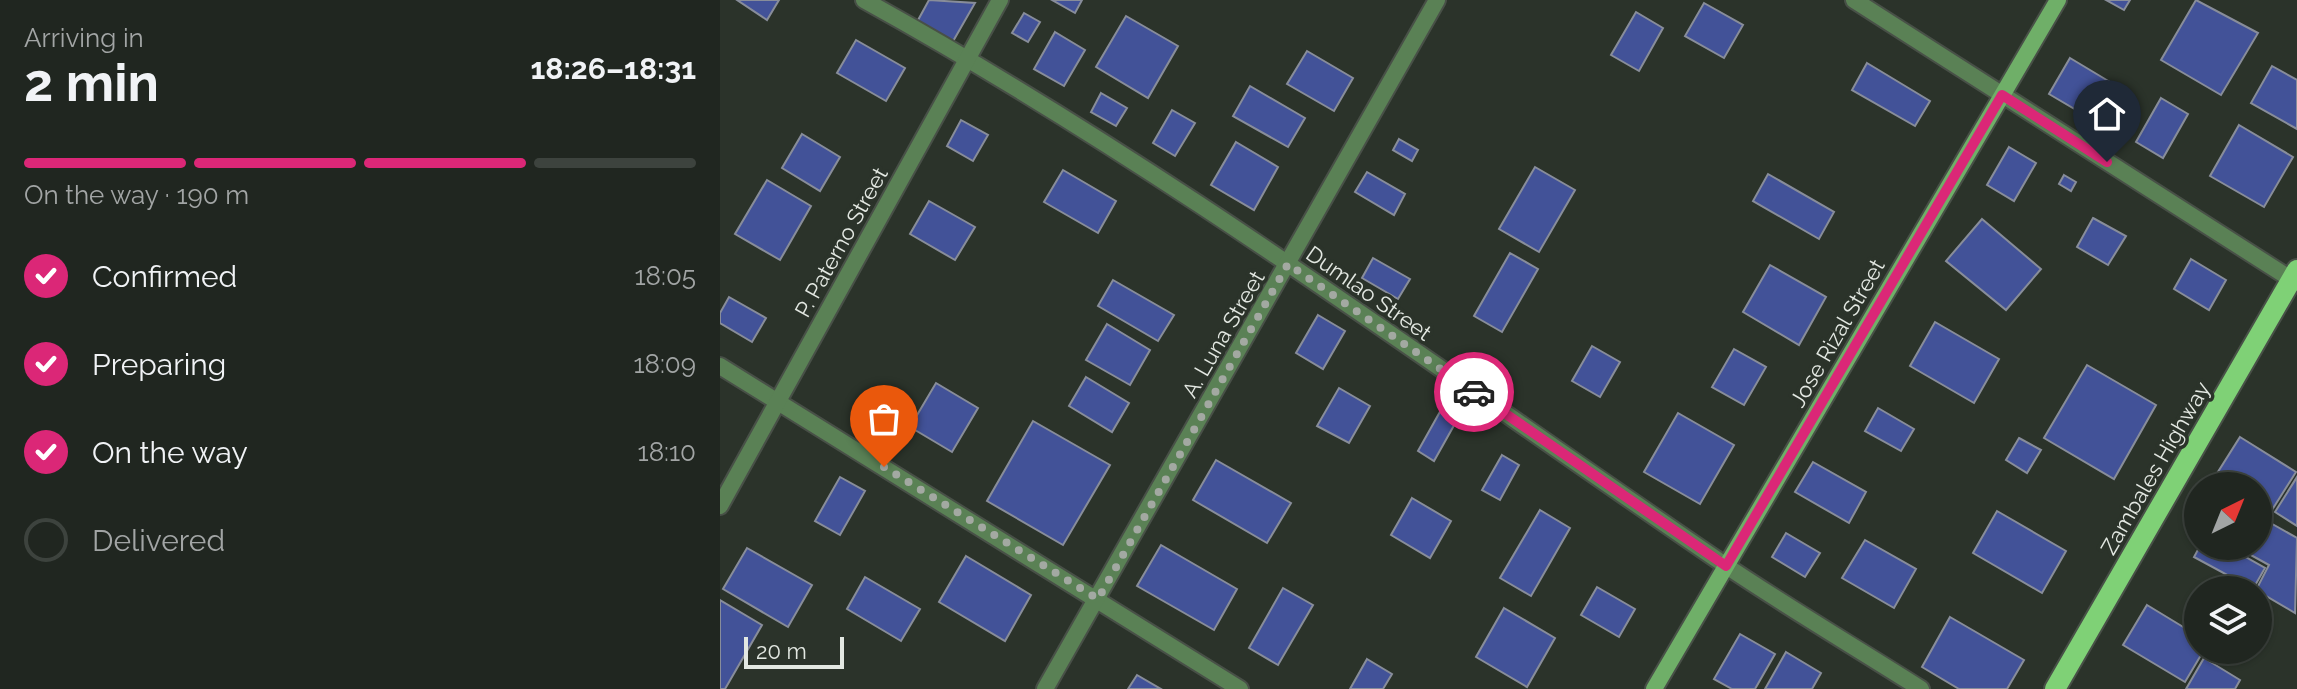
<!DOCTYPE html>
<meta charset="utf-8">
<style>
:root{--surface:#202620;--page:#2d322d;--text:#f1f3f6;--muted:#a2a5a5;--line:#3d433e;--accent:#db2777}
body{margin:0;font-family:Raleway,sans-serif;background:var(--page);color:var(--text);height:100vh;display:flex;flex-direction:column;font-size:30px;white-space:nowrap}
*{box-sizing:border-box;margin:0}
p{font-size:26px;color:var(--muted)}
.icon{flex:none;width:44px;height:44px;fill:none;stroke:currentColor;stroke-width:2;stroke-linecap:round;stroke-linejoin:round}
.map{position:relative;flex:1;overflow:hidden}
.side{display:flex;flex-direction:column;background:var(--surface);width:720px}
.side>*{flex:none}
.needle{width:52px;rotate:43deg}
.controls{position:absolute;left:1464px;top:472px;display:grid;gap:16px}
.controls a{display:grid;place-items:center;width:88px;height:88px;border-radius:50%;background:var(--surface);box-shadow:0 2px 6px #0004,0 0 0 2px var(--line);font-size:40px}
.scale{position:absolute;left:24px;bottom:20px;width:100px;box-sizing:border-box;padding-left:8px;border:4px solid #e3e8e2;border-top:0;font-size:22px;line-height:28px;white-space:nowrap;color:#e3e8e2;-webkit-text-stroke:6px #2b332a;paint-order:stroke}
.pin{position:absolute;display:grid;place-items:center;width:68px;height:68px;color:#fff;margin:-82px -34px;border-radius:50% 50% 50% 0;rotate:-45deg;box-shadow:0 0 8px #0007}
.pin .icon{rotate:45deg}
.courier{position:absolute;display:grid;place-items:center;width:80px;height:80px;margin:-40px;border:6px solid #db2777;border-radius:50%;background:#fff;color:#222;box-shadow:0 2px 10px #0007}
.summary em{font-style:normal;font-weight:700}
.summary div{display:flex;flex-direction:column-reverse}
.summary{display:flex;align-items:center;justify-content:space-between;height:136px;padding:0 24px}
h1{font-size:52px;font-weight:700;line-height:60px}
.bar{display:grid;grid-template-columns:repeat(4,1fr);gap:12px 8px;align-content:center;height:96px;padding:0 24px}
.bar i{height:10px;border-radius:6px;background:var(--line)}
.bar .selected{background:var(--accent)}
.bar p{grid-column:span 4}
ol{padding:0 24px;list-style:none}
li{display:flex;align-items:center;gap:24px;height:88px}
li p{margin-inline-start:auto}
li .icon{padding:8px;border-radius:50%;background:var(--accent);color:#fff;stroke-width:4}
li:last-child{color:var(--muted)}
li i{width:44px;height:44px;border:4px solid var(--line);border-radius:50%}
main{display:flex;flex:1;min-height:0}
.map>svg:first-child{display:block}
</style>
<main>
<section class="side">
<div class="summary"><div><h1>2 min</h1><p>Arriving in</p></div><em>18:26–18:31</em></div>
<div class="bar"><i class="selected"></i><i class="selected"></i><i class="selected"></i><i></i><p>On the way · 190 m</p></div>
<ol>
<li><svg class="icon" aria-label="check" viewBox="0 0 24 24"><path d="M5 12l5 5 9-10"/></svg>Confirmed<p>18:05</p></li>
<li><svg class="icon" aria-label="check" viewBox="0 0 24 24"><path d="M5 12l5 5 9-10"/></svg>Preparing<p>18:09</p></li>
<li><svg class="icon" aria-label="check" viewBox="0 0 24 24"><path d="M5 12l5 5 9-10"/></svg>On the way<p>18:10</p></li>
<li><i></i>Delivered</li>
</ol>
</section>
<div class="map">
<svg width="1577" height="689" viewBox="0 0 1577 689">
<rect width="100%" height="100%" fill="#2b332a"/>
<!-- building -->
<g fill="#425298" stroke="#888d9a" stroke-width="2">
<path d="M17,0H59L47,20Z"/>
<path d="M209,0L255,3L232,43L197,22Z"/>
<path d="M332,0H362L355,13Z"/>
<path d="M1386,0H1410L1404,10Z"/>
<path d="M1476,0L1538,33L1501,95L1441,60Z"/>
<path d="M984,3L1023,25L1004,58L965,36Z"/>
<path d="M916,12L943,28L919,71L891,55Z"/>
<path d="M304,13L320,22L308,42L292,33Z"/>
<path d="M406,16L458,46L428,98L376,67Z"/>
<path d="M335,32L365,50L344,86L314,69Z"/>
<path d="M136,40L185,68L166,101L117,73Z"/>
<path d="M587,51L633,78L614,111L567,84Z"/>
<path d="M1350,58L1390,82L1370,118L1329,94Z"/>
<path d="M1147,63L1210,101L1195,126L1132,90Z"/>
<path d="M1552,66L1577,80V129L1531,103Z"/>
<path d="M530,86L585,118L568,147L513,116Z"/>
<path d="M381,93L407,108L396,126L371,112Z"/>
<path d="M1441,98L1468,114L1443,158L1416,142Z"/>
<path d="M452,110L475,123L455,156L433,143Z"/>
<path d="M241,120L268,135L253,161L227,146Z"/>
<path d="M1519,125L1573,157L1544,207L1490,176Z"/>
<path d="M82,134L120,157L100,191L62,168Z"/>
<path d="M679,139L698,150L692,161L673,150Z"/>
<path d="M516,142L558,167L534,210L491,185Z"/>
<path d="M1289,147L1316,163L1294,201L1267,185Z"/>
<path d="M815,167L855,190L819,252L779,229Z"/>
<path d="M343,170L396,201L378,233L324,202Z"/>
<path d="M647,172L685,194L674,215L635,192Z"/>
<path d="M1048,174L1114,212L1099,239L1033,201Z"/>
<path d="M1344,175L1356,182L1351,191L1339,184Z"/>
<path d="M47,180L91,206L60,260L15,234Z"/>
<path d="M209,201L255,227L235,260L190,234Z"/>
<path d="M1373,218L1406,236L1388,265L1357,247Z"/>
<path d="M1262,219L1321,269L1286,310L1226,261Z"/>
<path d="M790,253L818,269L782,332L754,316Z"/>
<path d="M653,258L690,279L678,299L642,278Z"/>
<path d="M1471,259L1506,280L1489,310L1454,289Z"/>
<path d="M1050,265L1106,297L1079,345L1023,312Z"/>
<path d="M393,280L454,315L438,341L378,306Z"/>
<path d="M9,297L46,318L32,342L0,323V313Z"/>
<path d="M598,315L625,331L603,369L576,353Z"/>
<path d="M1215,322L1279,359L1254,403L1190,366Z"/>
<path d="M387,324L430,350L410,385L366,360Z"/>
<path d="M872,346L900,362L880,397L852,381Z"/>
<path d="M1014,349L1046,367L1024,405L992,387Z"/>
<path d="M1367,365L1436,405L1394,479L1324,438Z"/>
<path d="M366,377L409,403L392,432L349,406Z"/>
<path d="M216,383L258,408L232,452L190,427Z"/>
<path d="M619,388L650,406L629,443L597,426Z"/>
<path d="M1158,408L1194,429L1181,451L1145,431Z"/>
<path d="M721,410L737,420L714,461L698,451Z"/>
<path d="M958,413L1014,445L980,504L924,472Z"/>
<path d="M313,421L390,465L343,545L267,501Z"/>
<path d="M1520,437L1576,472L1552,510L1538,501V486H1513L1496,475Z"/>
<path d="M1299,438L1321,450L1307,473L1286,460Z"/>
<path d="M782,455L799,465L780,500L762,490Z"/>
<path d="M496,460L571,503L547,543L473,500Z"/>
<path d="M1093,462L1146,492L1129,523L1075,492Z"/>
<path d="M120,477L145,491L120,535L95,521Z"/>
<path d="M1577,477V526L1555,512Z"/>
<path d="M692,498L731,521L710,558L671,535Z"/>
<path d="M820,510L850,528L811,596L780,578Z"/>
<path d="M1277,511L1346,551L1322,593L1253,553Z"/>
<path d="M1547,521L1577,538L1575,613L1536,590L1549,565L1529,554L1533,546H1538V537Z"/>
<path d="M1066,533L1100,553L1085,577L1052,557Z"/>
<path d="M1145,540L1196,569L1174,608L1122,578Z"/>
<path d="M441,545L517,589L494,630L417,586Z"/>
<path d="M1480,546H1506L1545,568L1533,589L1474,557Z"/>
<path d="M27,548L92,585L68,627L3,589Z"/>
<path d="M246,556L311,595L285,641L219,602Z"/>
<path d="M145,577L200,609L181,641L127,609Z"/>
<path d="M877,587L915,609L899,637L861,615Z"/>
<path d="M563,588L593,605L558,665L529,648Z"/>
<path d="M0,600L42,625L5,689H0Z"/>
<path d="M1427,605L1478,636V650H1484L1465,682L1403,645Z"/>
<path d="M784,608L835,638L807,687L756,657Z"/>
<path d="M1230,617L1304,660L1287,689H1239L1202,667Z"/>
<path d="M1020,634L1055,654L1035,689H1012L994,679Z"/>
<path d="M1066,652L1101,673L1092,689H1045Z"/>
<path d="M1484,658L1520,680L1515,689H1466Z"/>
<path d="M647,659L672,674L663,689H630Z"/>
<path d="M417,675L441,689H408Z"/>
</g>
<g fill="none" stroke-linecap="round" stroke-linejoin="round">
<defs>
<g id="street">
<path d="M144,0C443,165 720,371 1002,563C1067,607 1135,647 1201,689"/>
<path d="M1134,0L1577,283"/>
<path d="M0,366L520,689"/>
<path d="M0,506L280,0"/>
<path d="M325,689L717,0"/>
</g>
<path id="secondary" d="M934,689L1338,0"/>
<path id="primary" d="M1335,689L1577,270"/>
</defs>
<!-- street casing -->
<use href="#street" stroke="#485047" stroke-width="20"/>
<!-- secondary casing -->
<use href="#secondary" stroke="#485047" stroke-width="20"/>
<!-- primary casing -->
<use href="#primary" stroke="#485047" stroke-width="24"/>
<!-- street -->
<use href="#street" stroke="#5a8155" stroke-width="16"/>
<!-- secondary -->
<use href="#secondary" stroke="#6faf68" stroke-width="16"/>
<!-- primary -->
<use href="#primary" stroke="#7fd176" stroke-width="20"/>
</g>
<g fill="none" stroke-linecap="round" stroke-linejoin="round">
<!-- done -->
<path stroke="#a3a9a2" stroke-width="8" stroke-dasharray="0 14.4" d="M164,467L378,599L568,264L754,392"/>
<!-- route -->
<path stroke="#db2777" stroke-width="10" d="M754,392L1006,566L1282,95L1387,162"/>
</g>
<g text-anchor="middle" stroke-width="7" stroke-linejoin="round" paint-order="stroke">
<!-- street labels -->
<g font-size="22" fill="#e3e8e2" stroke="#2b332a">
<text transform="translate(121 242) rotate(-61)" y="8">P. Paterno Street</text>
<text transform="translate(649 293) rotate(35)" y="8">Dumlao Street</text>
<text transform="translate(1117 333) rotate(-60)" y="8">Jose Rizal Street</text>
<text transform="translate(503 334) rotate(-60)" y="8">A. Luna Street</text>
<text transform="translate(1435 468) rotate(-60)" y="8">Zambales Highway</text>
</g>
</g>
</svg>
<div class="controls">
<a><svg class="needle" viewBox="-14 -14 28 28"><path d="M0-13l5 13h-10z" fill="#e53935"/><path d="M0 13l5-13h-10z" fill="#a2a5a5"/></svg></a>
<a><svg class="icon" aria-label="layers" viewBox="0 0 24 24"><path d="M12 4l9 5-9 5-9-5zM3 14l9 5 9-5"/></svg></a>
</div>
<div class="scale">20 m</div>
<div class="pin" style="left:164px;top:467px;background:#ea580c"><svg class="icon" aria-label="bag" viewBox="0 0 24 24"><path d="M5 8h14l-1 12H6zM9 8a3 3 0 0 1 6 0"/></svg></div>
<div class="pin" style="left:1387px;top:162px;background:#1f2937"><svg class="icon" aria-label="home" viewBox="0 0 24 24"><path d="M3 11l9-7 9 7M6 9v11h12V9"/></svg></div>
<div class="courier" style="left:754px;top:392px"><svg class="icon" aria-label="car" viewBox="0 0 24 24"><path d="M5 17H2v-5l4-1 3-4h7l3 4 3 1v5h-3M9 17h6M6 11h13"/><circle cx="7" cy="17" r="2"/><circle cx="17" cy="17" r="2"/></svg></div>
</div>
</main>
